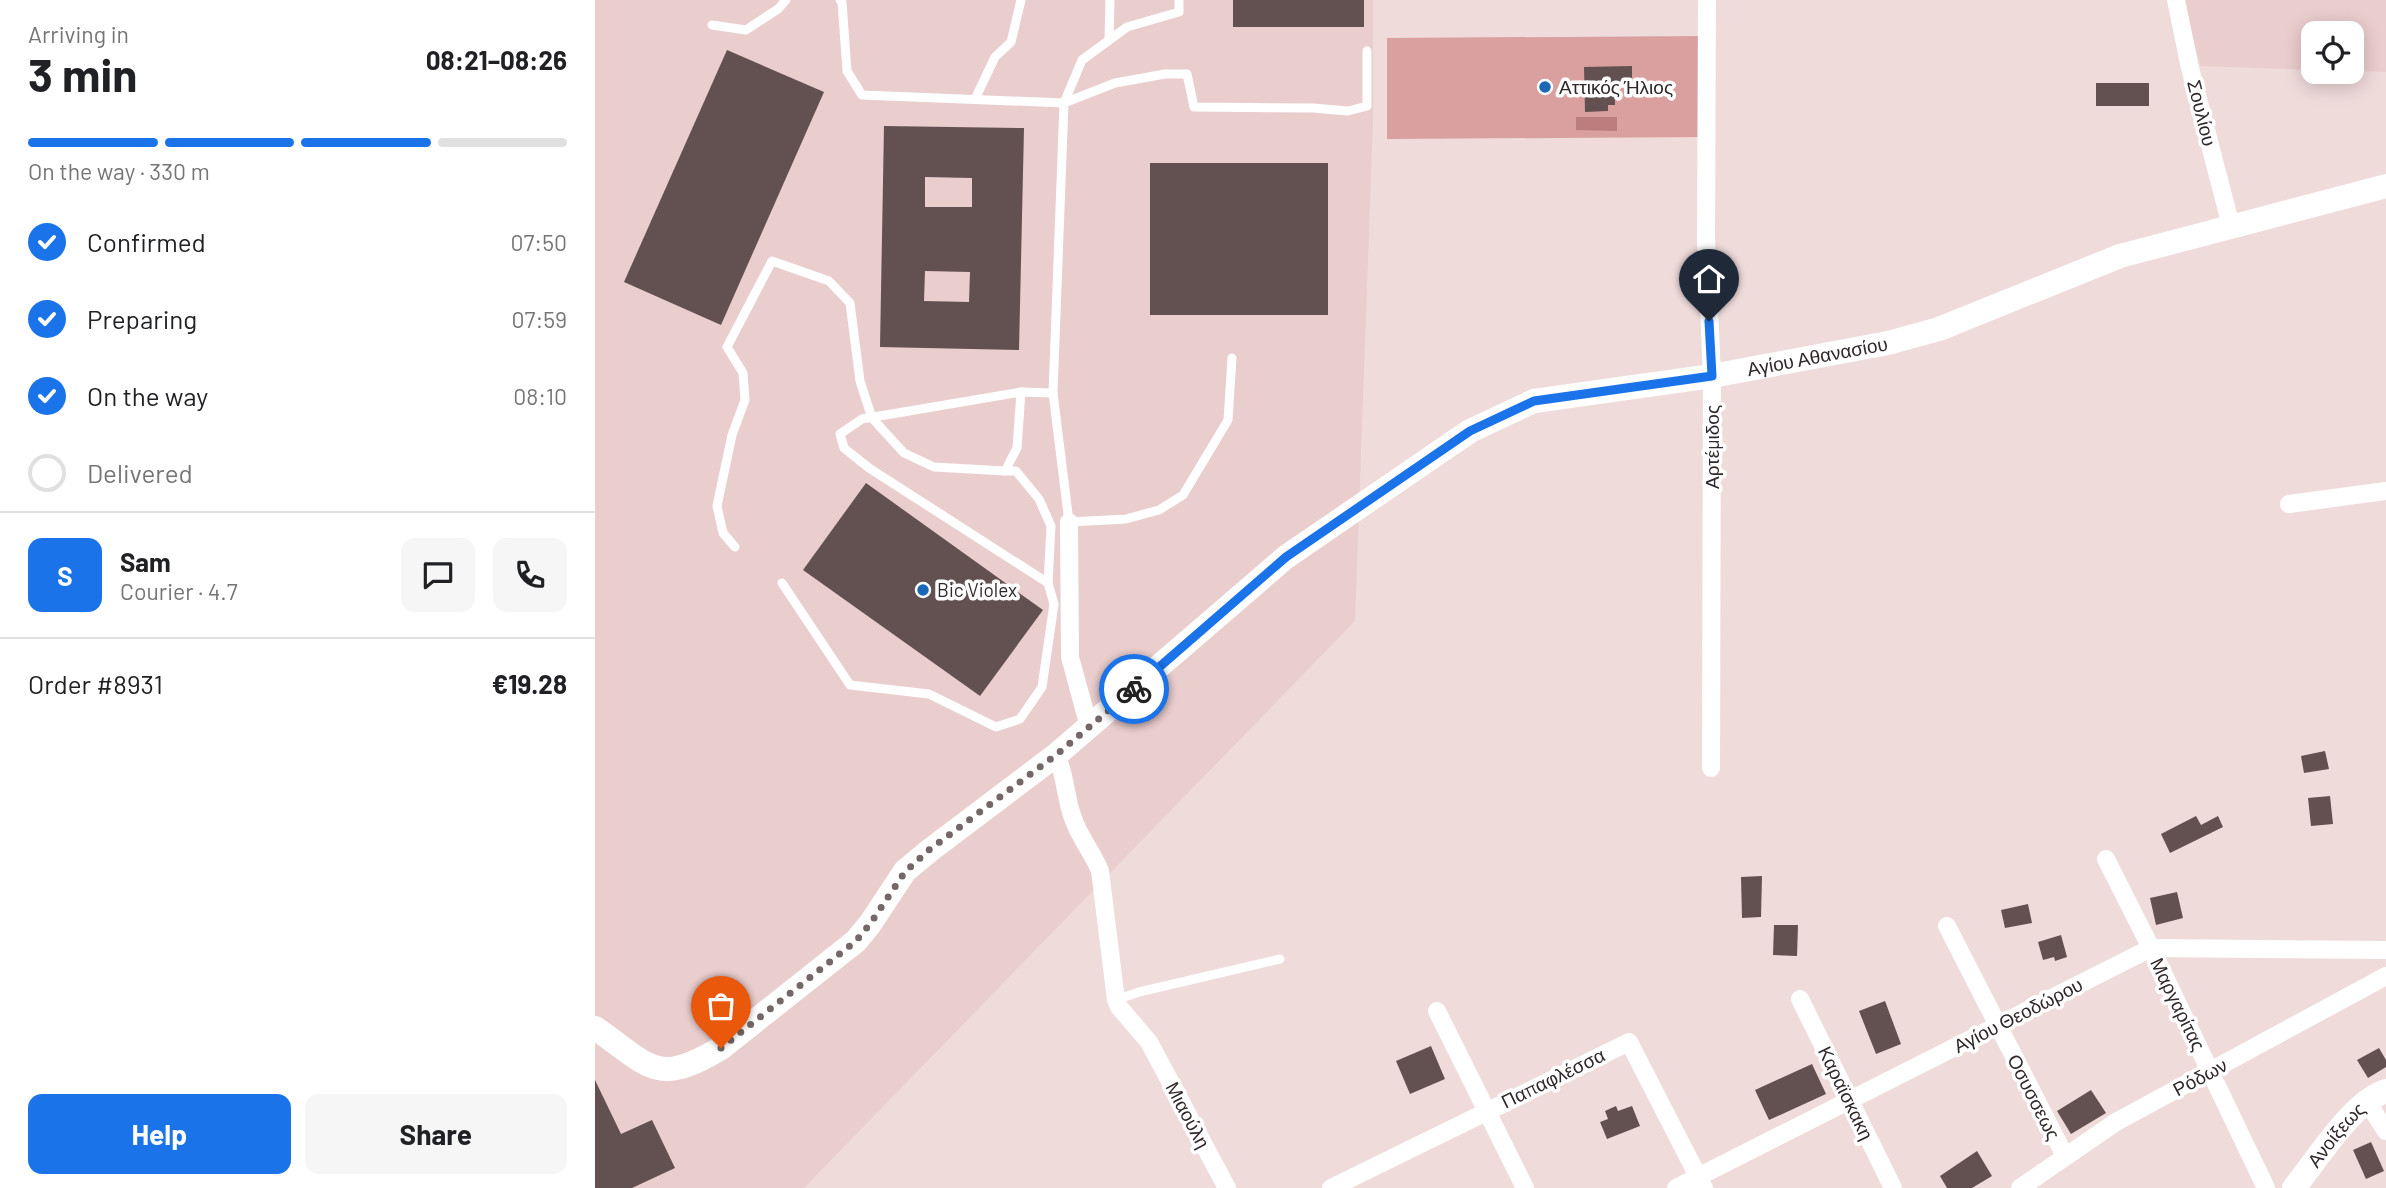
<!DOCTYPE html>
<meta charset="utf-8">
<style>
:root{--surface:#fff;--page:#f6f6f6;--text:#202124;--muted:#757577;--line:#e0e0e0;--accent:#1a73e8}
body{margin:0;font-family:Barlow,sans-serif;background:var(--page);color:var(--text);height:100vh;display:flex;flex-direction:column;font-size:26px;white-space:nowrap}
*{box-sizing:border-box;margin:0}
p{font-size:23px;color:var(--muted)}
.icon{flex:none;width:38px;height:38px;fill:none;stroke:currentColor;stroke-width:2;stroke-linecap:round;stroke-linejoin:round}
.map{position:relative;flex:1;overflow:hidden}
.details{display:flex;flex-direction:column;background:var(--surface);width:595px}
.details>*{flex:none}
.fabs{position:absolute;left:1706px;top:21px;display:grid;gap:14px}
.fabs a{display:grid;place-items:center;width:63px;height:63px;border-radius:14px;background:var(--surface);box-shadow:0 4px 18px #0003;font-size:35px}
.pin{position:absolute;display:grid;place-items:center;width:60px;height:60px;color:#fff;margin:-72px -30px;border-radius:50% 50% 50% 0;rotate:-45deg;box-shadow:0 0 7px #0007}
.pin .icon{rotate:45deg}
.courier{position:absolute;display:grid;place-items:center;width:70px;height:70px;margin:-35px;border:5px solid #1a73e8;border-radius:50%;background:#fff;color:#222;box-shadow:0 2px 9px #0007}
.summary em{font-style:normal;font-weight:700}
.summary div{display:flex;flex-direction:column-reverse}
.summary{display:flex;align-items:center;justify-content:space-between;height:119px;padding:0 28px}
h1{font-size:46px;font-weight:700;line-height:52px}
.bar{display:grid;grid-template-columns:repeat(4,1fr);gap:10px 7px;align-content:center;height:84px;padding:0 28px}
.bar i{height:9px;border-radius:5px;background:var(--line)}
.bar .current{background:var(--accent)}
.bar p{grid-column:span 4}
.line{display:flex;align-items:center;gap:18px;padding:0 28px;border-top:2px solid var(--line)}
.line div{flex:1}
.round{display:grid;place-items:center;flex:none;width:74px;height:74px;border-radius:14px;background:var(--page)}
ol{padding:0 28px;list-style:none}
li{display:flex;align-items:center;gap:21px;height:77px}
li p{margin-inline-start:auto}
li .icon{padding:7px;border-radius:50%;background:var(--accent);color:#fff;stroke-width:4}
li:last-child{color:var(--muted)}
li i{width:38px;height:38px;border:4px solid var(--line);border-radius:50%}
.button{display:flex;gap:14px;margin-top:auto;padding:14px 28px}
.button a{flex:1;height:80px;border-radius:14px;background:var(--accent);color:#fff;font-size:28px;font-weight:700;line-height:80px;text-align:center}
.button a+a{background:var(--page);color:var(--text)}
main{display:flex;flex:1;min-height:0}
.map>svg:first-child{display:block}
</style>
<main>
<section class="details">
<div class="summary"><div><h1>3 min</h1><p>Arriving in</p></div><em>08:21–08:26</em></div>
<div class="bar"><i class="current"></i><i class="current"></i><i class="current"></i><i></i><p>On the way · 330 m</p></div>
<ol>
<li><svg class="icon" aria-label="check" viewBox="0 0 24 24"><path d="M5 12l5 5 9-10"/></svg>Confirmed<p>07:50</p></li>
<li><svg class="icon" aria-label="check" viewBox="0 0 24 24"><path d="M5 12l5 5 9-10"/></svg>Preparing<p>07:59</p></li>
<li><svg class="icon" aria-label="check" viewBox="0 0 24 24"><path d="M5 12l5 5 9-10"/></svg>On the way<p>08:10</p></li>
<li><i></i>Delivered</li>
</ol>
<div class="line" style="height:126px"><b class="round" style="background:var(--accent);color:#fff">S</b><div><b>Sam</b><p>Courier · 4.7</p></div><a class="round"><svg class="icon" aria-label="chat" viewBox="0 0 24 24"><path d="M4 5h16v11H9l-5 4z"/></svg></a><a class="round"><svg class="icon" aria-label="phone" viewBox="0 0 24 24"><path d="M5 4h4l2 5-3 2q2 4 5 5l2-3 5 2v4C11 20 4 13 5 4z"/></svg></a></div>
<div class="line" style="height:91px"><div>Order #8931</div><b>€19.28</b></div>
<div class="button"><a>Help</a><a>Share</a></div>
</section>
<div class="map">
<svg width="1791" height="1188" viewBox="0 0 1791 1188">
<rect width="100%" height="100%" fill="#f0dbdb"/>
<!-- built -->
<g fill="#eacdcd">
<path d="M0,0H778V120L760,621L209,1188H0Z"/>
<path d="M1589,0H1791V72L1757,71V33H1718V70L1605,66Z"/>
</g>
<!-- green -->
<path fill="#da9f9f" d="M1107,36L1108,137L792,139V38Z"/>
<!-- water -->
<path fill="#bb7d7d" d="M981,117H1022V131L981,130Z"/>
<!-- building -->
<g fill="#625150" fill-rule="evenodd">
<rect x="638" y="0" width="131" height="27"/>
<path d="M132,50L229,92L126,325L29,282Z"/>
<path d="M1037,66V82H1020V105H1013V111L990,112L989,67Z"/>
<rect x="1501" y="83" width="53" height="23"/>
<path d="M289,126L429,128L424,350L285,347ZM330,177L377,178V207H330ZM330,271L375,272L374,302L329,301Z"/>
<rect x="555" y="163" width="178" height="152"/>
<path d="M271,483L448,610L385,696L208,570Z"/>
<path d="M1730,751L1734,769L1709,773L1706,756Z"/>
<path d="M1735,796L1738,824L1716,826L1713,798Z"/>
<path d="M1601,816L1606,825L1623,816L1628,827L1575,853L1566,834Z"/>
<path d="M1167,876L1166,917L1147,918L1146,877Z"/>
<path d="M1582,892L1588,918L1561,925L1555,898Z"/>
<path d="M1433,904L1437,923L1410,928L1406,910Z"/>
<path d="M1179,925H1203L1202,956L1178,955Z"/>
<path d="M1466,935L1472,957L1460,961L1459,957L1448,960L1443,942Z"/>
<path d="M1290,1001L1306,1044L1281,1054L1264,1011Z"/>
<path d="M836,1046L850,1079L815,1094L801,1061Z"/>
<path d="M1784,1048L1791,1060V1067L1773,1078L1762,1060Z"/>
<path d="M1217,1064L1231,1094L1174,1120L1160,1090Z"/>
<path d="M0,1080L26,1134L57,1120L80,1168L37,1188H0Z"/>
<path d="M1496,1090L1511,1113L1476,1134L1462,1111Z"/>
<path d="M1021,1106L1023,1111L1037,1106L1045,1126L1012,1139L1005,1122L1013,1119L1010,1111Z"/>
<path d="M1776,1142L1789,1171L1771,1179L1758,1150Z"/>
<path d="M1382,1151L1397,1176L1377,1188H1352L1345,1176Z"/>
</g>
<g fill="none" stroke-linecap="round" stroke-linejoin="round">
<!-- lane -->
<g stroke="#fff" stroke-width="9">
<path d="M245,0L247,2L252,71L267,95L469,103L520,83L570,74H592L599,107L718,108L753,111L772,106V51"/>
<path d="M584,0V12L532,27L487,60L469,103L458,393L474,522L531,519L564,510L588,495L633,420L637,358"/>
<path d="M117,25L151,30L183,9L191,0"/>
<path d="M514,40L515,0"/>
<path d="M380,99L400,57L416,42L426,0"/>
<path d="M410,471H421L444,499L456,526L453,583"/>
<path d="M140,547L128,533L122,506L137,435L150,400L148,373L132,347L177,261L234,281L255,303L265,381L277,418L309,453L339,467L410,471L422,448L426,392"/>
<path d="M187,583L255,685L334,694L401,727L425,719L447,687L459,604L453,583L274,468L249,448L245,434L267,419L426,392L458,393"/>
<path d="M521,1000L544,992L685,959"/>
</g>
<!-- street -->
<g stroke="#fff" stroke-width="18">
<path d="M1112,0L1111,240L1117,376L1116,768"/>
<path d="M1581,0L1595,68L1636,226"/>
<path d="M1694,504L1791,491"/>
<path d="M474,522L475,657L494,727"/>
<path d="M461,755C471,775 470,797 478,818C484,837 498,853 505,871L521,1000L524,1007L554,1042L632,1188"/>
<path d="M1511,859L1556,948L1671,1188"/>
<path d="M1352,926L1470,1156"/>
<path d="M1205,999L1298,1188"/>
<path d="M842,1011L930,1188"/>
<path d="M1771,1100L1791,1131"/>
<path d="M736,1188L1034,1042L1109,1188"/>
<path d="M1081,1188L1556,948L1791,950"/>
<path d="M1425,1188L1521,1122L1791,976"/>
</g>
<!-- secondary -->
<g stroke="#fff" stroke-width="24">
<path id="s1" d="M0,1028C54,1065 61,1088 126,1048L261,941L275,924L310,871L334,851L461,755L691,557L875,431L939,401L1117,376L1293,343L1344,329L1525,256L1791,186"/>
<path id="s2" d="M1699,1188C1722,1160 1757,1102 1791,1091"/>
</g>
</g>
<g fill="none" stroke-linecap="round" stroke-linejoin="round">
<!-- done -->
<path stroke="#736767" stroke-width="7" stroke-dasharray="0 12.6" d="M126,1048L261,941L275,924L310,872L334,850L461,755L539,689"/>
<!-- route -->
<path stroke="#1a73e8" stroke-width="9" d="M539,689L691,557L875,431L939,401L1117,376L1114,321"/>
</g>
<!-- markers -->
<g fill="#1d67b7" stroke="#fff" stroke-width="2.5">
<circle cx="950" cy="87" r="7"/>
<circle cx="328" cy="590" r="7"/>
</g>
<g text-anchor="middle" stroke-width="7" stroke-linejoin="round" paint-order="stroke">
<!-- poi labels -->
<g font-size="19" fill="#302828" stroke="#fff" text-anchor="start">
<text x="964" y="94">Αττικός Ήλιος</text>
<text x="342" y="597">Bic Violex</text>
</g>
<!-- street labels -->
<g font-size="19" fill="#302828" stroke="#fff">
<text transform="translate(1607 113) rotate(76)" y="7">Σουλίου</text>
<text dy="7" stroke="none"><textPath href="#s1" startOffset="1475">Αγίου Αθανασίου</textPath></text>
<text transform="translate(1117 447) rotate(-90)" y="7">Αρτέμιδος</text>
<text transform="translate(1583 1004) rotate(64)" y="7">Μαργαρίτας</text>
<text transform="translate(1423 1015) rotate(-27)" y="7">Αγίου Θεοδώρου</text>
<text transform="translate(1605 1077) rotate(-28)" y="7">Ρόδων</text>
<text transform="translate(958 1078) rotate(-26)" y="7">Παπαφλέσσα</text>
<text transform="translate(1251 1093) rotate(64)" y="7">Καραϊσκακη</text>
<text transform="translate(1439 1097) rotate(63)" y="7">Οσυσσεως</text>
<text transform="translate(593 1115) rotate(62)" y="7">Μιαούλη</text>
<text dy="7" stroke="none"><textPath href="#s2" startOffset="68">Ανοίξεως</textPath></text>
</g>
</g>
</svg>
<div class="fabs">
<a><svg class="icon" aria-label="locate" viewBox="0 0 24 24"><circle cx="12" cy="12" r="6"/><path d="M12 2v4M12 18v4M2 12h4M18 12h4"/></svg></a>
</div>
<div class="pin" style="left:126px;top:1048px;background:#ea580c"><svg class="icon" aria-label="bag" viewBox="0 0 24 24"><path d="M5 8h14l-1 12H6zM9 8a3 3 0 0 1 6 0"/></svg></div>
<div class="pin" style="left:1114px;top:321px;background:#1f2937"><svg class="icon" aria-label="home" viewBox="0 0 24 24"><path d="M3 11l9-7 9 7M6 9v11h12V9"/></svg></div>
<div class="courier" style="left:539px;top:689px"><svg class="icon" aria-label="bike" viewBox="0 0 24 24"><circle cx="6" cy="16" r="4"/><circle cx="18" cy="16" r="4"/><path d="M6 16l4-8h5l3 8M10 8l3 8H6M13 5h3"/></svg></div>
</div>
</main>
